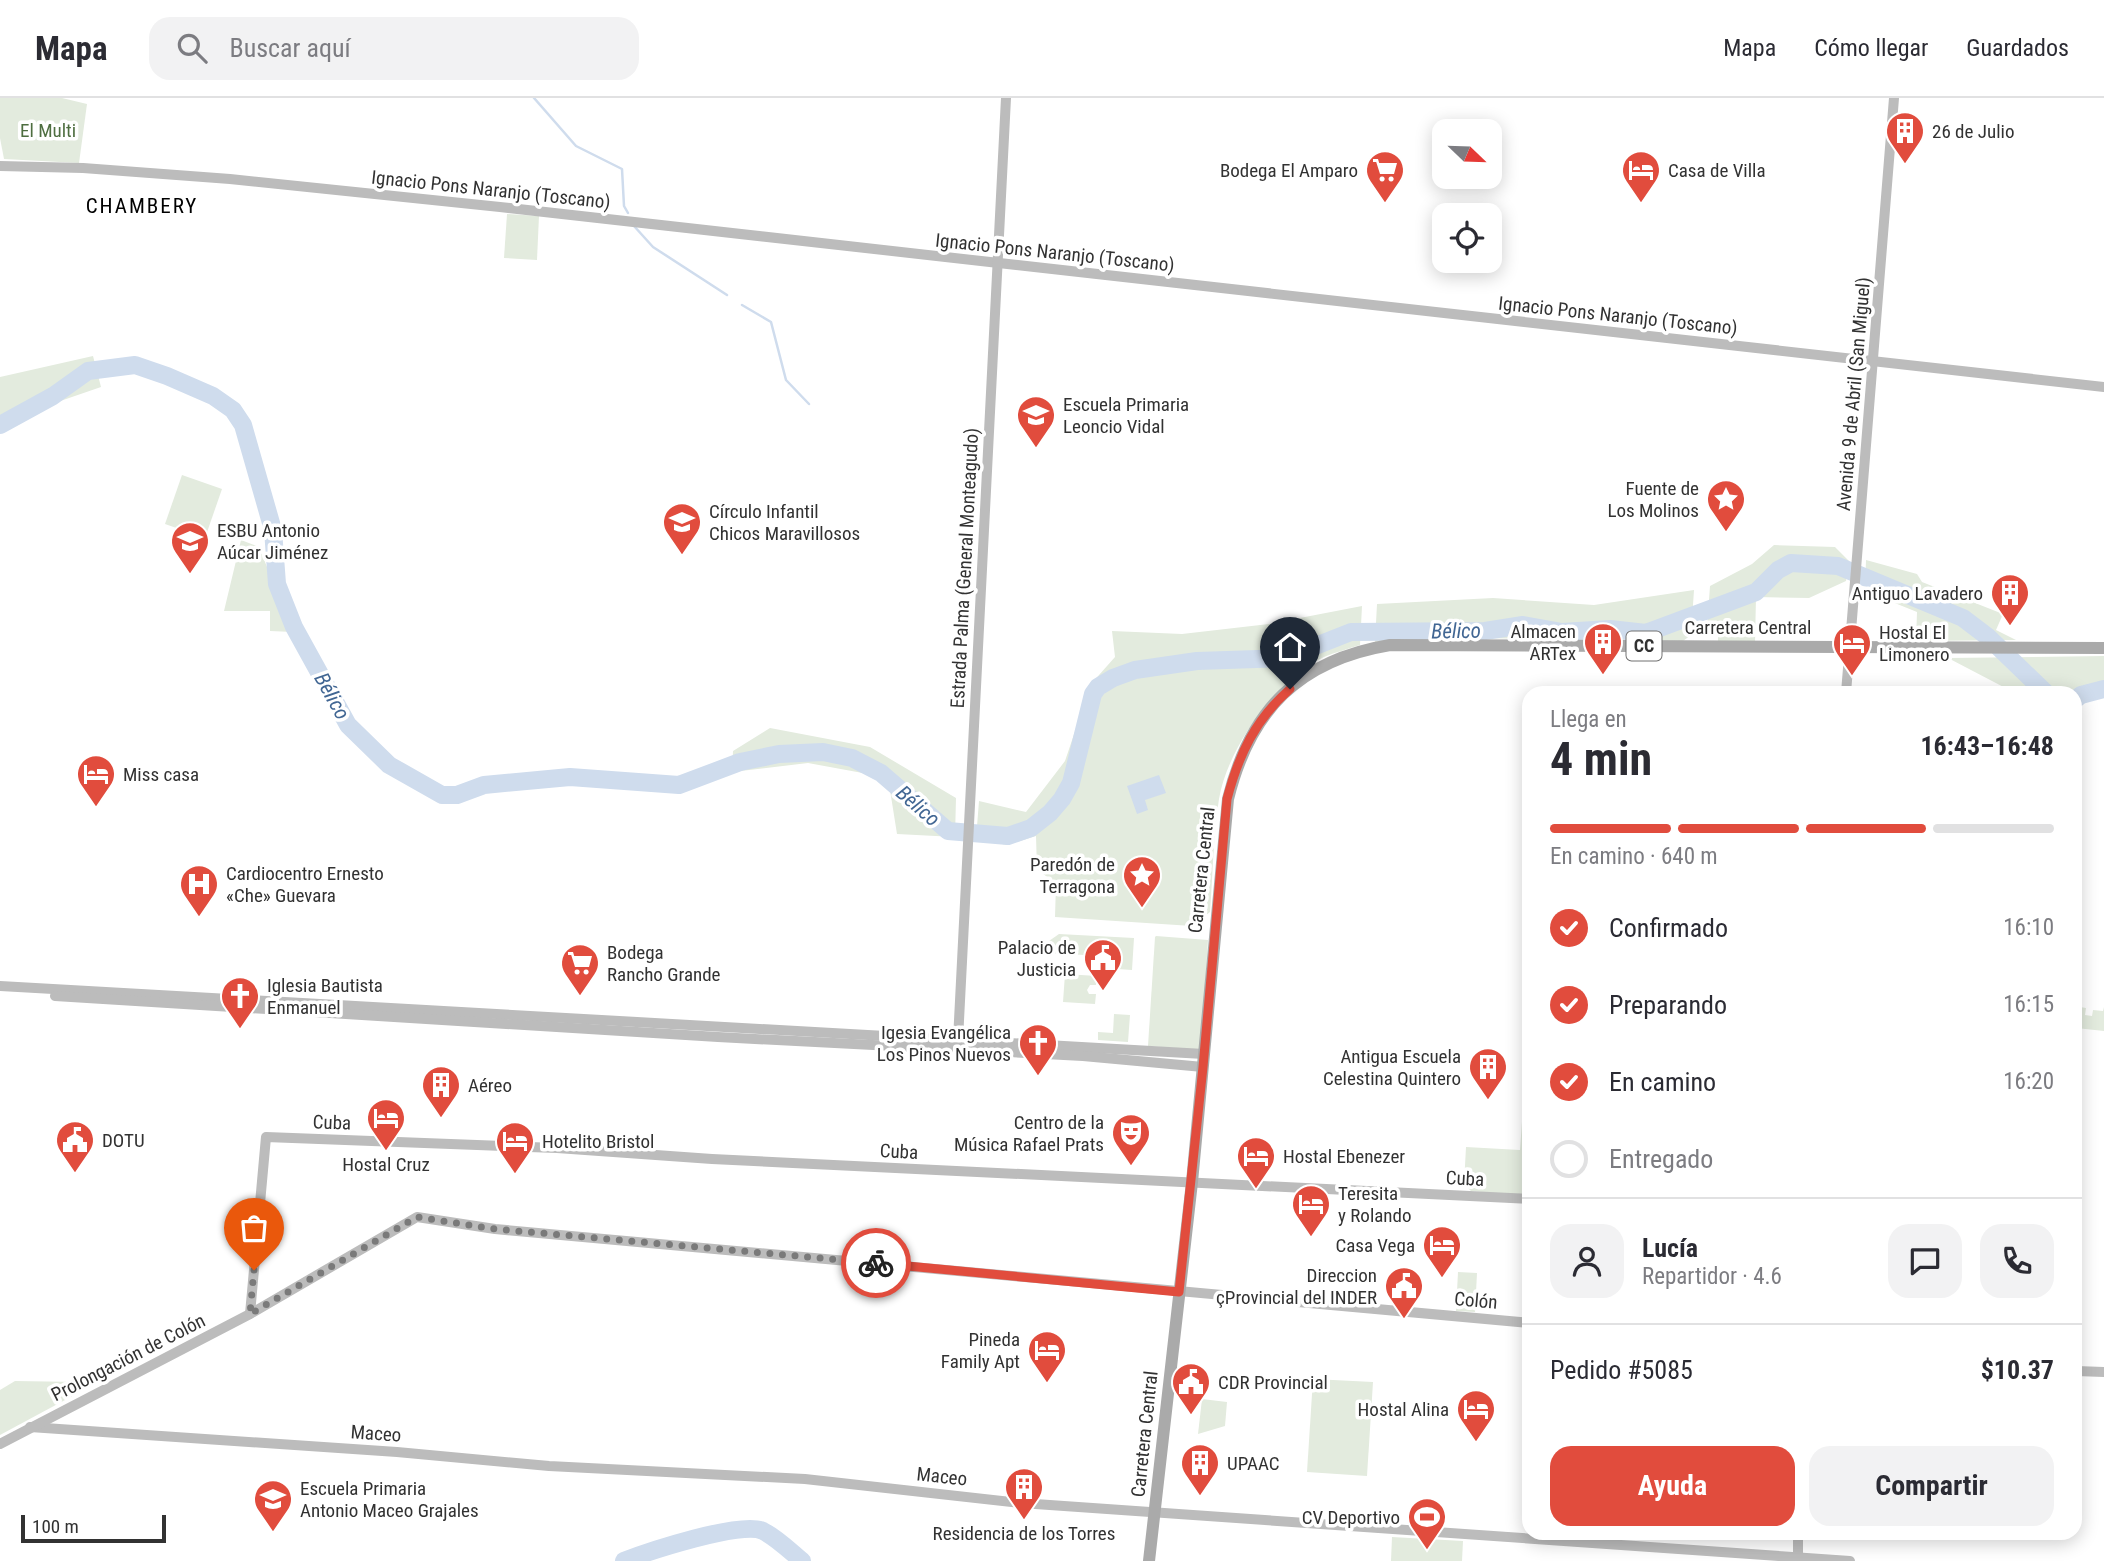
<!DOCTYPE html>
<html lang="es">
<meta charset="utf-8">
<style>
:root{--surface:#fff;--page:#f2f2f3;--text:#2b2b33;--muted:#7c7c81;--line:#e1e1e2;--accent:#e14c3d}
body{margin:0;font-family:"Roboto Condensed",sans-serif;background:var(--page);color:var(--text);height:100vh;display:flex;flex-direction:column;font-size:26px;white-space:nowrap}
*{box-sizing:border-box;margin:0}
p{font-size:23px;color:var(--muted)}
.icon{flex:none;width:38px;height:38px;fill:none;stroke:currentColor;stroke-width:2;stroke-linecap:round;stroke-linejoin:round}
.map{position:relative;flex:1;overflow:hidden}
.panel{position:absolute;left:1522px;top:588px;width:560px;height:854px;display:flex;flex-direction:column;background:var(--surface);border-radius:21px;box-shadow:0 4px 18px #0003}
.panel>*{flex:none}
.needle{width:46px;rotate:113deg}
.buttons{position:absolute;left:1432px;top:21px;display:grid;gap:14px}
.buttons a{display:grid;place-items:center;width:70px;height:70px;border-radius:14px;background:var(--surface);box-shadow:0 4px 18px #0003;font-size:35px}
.scale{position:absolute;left:21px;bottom:18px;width:145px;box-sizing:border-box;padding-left:7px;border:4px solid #323232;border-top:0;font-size:19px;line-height:24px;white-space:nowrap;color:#323232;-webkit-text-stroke:5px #fff;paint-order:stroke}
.pin{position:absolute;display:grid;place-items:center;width:60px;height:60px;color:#fff;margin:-72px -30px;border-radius:50% 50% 50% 0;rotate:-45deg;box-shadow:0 0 7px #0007}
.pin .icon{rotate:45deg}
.courier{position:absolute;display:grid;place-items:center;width:70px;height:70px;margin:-35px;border:5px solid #e14c3d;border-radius:50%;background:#fff;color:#222;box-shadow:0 2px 9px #0007}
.summary em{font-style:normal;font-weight:700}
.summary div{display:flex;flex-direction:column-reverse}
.summary{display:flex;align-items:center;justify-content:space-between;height:119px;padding:0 28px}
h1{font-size:46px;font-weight:700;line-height:52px}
.bar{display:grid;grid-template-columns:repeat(4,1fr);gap:10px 7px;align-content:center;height:84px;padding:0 28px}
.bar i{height:9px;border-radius:5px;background:var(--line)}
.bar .active{background:var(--accent)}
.bar p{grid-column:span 4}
.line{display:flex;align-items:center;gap:18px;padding:0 28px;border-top:2px solid var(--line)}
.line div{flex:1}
.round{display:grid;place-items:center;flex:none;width:74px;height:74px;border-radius:21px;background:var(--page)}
ol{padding:0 28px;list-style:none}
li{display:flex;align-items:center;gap:21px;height:77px}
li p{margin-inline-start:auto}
li .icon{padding:7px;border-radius:50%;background:var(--accent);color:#fff;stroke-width:4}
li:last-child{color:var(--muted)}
li i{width:38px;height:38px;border:4px solid var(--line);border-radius:50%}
.cta{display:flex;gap:14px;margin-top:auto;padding:14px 28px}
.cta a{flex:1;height:80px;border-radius:21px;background:var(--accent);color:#fff;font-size:28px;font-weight:700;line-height:80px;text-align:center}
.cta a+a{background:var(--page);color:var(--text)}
header{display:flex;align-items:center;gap:42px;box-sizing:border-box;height:98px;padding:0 35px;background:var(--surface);border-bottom:2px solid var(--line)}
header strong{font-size:33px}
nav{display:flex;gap:38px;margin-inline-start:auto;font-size:24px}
.search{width:490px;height:63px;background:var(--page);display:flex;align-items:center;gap:18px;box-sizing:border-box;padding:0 24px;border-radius:21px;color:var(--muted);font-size:26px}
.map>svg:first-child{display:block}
</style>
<header>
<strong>Mapa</strong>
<div class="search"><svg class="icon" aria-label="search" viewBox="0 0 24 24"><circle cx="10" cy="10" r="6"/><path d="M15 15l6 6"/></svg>Buscar aquí</div>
<nav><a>Mapa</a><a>Cómo llegar</a><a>Guardados</a></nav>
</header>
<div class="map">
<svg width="2104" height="1463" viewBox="0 0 2104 1463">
<rect width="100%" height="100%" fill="#fff"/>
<!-- green -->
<g fill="#e3ebde">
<path d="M0,0H62L87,6L79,65L4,61L0,40Z"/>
<path d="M507,116L539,118L537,162L504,160Z"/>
<path d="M93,258L101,289L40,310L0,333V279Z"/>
<path d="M182,377L222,391L205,440L165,426Z"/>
<path d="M241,442L259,449L293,534L270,533V513H224Z"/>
<path d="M1774,447L1835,449L1849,463L1846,483L1809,500L1756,499L1755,544L1718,543V530H1707L1710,488L1752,466Z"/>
<path d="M1866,462L1917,476L1922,484L2003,516L1996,532L2016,542L1916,543L1917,514L1865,493Z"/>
<path d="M1694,492L1691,537L1683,543L1407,539L1375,544L1377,506L1493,500L1594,507Z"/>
<path d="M1362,508L1360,547C1348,551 1336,554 1324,559C1277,580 1227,651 1219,701C1213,738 1213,777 1210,814L1192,828L1055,819L1056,786L1037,771L1036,738L1007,747L976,741L979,703L1026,714L1065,663L1091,586L1115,559L1112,533L1182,536L1269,526Z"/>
<path d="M2104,558V599L2076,606V595H2015L1948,560Z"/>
<path d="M770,630L870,649L956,700L955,739L897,736L890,692L868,676L808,665L732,674L733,653Z"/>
<path d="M1059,836L1134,840L1132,872L1117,871V854L1103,853V858L1048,855L1049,843Z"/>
<path d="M1156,838L1208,842L1201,952L1148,948L1155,839Z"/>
<path d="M1065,876L1097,878L1096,887H1090L1087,892L1089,896H1096L1095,906L1063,904Z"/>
<path d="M2076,898L2081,899L2080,909L2086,910L2085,917L2092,918L2093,912L2103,913L2104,909V933L2076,930Z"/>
<path d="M1114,916L1130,917L1128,944L1098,942V934L1113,935Z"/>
<path d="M1524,995L1529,996V1098L1471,1093L1464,1086L1466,1049L1520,1052Z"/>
<path d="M1458,1174L1477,1175L1475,1214L1456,1213Z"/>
<path d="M1313,1281L1373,1284L1367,1378L1307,1374Z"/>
<path d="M15,1283L80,1284L82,1289L78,1295L0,1337V1292Z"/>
<path d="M1202,1301L1227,1304L1225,1328L1198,1336Z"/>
<path d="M1392,1439L1463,1443L1462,1463H1391Z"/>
</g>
<!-- water -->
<path fill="#cfdced" d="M1159,677L1166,695L1145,702L1148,712L1137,716L1127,688Z"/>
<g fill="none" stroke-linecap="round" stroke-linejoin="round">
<!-- stream -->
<g stroke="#cfdced" stroke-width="2.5">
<path d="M534,0L576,48L622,71L624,108L628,115"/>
<path d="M634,128L653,149L727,197"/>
<path d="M742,207L771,224L786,282L809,306"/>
</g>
<!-- river -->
<g stroke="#cfdced" stroke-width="18">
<path d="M0,327L53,298L88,273L135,267L167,278L213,298L233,312L243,327L273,432L277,486L294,529L348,627L389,667L442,697H457L484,687L570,679L679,687L740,664L779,656L823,654L852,660L881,675L948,733L1008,738L1031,730L1050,715L1062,701L1071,685L1093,596L1098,589L1113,580L1135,572L1197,563L1285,560L1351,534L1485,533L1523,527L1562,534L1610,531L1646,535L1756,494L1778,472L1791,465L1838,468L1963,520L1988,539L2046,595"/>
<path d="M2076,601L2081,597L2104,591"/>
<path d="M624,1463C647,1454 743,1422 763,1433C777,1440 790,1453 802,1463"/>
</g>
<!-- secondary -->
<g stroke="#bcbcbc" stroke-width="10">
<path d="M0,68L83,70L230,81L500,109L2104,289"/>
<path d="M1846,595L1894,0"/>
<path d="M0,888L1204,956"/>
<path d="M55,898L718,939L1083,958L1203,969"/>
<path d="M958,942L1006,0"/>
<path d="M250,1216L266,1039L557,1050L712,1061L1530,1101"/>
<path d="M2076,1273L2104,1274"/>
<path d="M30,1329L397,1354L549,1368L805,1381L1021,1405L1850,1463"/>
<path d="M0,1346L250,1216L417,1119L495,1131L1530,1225"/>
<path d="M1798,1435V1463"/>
</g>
<!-- primary -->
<path stroke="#aaa" stroke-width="12" d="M1149,1463L1192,1084L1228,701C1250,612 1299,562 1390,547L2104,550"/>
</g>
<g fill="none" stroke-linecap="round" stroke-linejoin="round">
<!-- done -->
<path stroke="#7a7a7a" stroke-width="7" stroke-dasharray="0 12.6" d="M254,1172L250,1216L417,1119L495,1131L876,1165"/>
<!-- route -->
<path stroke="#e14c3d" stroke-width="9" d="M876,1165L1179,1194L1203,969L1227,701C1239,656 1255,622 1290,591"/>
</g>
<!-- icons -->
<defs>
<symbol id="building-pin" viewBox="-11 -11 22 30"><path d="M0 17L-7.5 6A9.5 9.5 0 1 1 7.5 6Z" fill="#e14c3d" stroke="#fff"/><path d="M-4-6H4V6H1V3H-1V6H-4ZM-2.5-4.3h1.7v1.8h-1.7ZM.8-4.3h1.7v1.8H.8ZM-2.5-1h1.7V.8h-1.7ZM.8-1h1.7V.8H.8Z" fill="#fff"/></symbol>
<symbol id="supermarket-pin" viewBox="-11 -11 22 30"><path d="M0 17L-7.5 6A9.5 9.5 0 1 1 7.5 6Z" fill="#e14c3d" stroke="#fff"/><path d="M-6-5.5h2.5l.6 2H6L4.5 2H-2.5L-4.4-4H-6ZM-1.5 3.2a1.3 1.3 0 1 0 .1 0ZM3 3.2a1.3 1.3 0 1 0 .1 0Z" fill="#fff"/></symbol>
<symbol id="hotel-pin" viewBox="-11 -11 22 30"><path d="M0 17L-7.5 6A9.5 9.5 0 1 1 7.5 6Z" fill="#e14c3d" stroke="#fff"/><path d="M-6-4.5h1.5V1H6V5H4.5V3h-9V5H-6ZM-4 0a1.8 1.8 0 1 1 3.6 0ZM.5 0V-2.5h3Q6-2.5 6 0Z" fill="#fff"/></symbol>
<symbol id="school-pin" viewBox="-11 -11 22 30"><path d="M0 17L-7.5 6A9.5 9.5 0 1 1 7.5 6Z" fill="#e14c3d" stroke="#fff"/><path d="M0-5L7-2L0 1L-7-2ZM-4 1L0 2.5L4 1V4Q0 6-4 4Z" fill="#fff"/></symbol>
<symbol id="sight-pin" viewBox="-11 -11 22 30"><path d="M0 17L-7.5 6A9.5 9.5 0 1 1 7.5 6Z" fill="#e14c3d" stroke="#fff"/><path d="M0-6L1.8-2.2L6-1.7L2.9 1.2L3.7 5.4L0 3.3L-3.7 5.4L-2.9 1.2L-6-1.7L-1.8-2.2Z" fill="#fff"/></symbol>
<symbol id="hospital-pin" viewBox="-11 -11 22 30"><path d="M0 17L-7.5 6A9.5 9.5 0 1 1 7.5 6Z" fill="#e14c3d" stroke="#fff"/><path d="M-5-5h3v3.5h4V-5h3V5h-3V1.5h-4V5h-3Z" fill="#fff"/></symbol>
<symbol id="civic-pin" viewBox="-11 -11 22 30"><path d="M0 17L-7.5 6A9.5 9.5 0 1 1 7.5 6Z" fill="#e14c3d" stroke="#fff"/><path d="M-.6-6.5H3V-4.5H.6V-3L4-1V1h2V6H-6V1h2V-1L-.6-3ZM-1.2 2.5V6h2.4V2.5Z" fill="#fff"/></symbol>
<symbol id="church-pin" viewBox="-11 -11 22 30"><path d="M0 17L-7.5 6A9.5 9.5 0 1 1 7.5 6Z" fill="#e14c3d" stroke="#fff"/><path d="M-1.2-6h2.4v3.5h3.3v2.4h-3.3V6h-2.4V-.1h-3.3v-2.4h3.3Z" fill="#fff"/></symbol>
<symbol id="theatre-pin" viewBox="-11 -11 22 30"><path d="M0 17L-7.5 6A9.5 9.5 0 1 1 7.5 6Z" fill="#e14c3d" stroke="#fff"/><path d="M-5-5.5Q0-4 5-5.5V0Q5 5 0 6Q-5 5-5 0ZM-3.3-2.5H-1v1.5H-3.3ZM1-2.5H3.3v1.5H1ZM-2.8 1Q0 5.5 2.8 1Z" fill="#fff"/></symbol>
<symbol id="stadium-pin" viewBox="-11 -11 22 30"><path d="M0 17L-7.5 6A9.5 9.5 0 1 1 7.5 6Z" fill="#e14c3d" stroke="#fff"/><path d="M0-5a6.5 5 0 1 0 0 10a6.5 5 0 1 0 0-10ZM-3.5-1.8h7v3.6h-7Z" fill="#fff"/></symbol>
</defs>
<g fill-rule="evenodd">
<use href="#building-pin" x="1883" y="11" width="44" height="60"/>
<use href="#supermarket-pin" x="1363" y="50" width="44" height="60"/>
<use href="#hotel-pin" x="1619" y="50" width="44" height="60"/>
<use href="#school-pin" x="1014" y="295" width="44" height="60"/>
<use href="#sight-pin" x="1704" y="379" width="44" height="60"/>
<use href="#school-pin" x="660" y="402" width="44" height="60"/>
<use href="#school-pin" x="168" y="421" width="44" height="60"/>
<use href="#building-pin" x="1988" y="473" width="44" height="60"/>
<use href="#building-pin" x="1581" y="522" width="44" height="60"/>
<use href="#hotel-pin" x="1830" y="523" width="44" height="60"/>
<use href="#hotel-pin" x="74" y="654" width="44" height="60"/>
<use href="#sight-pin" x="1120" y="755" width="44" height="60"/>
<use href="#hospital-pin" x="177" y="764" width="44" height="60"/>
<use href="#civic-pin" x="1081" y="838" width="44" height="60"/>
<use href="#supermarket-pin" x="558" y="843" width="44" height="60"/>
<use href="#church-pin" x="218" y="876" width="44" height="60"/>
<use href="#church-pin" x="1016" y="923" width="44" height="60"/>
<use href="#building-pin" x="1466" y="947" width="44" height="60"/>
<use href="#building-pin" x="419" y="965" width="44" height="60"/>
<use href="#hotel-pin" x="364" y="998" width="44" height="60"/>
<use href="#theatre-pin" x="1109" y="1013" width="44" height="60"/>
<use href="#civic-pin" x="53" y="1020" width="44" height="60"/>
<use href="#hotel-pin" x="493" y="1021" width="44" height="60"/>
<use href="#hotel-pin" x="1234" y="1036" width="44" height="60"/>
<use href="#hotel-pin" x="1289" y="1084" width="44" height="60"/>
<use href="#hotel-pin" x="1420" y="1125" width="44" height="60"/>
<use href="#civic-pin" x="1382" y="1166" width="44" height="60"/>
<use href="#hotel-pin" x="1025" y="1230" width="44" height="60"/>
<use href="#civic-pin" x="1169" y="1262" width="44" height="60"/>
<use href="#hotel-pin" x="1454" y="1289" width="44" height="60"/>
<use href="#building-pin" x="1178" y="1343" width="44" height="60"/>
<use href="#building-pin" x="1002" y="1367" width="44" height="60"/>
<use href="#school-pin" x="251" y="1379" width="44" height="60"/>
<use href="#stadium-pin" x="1405" y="1397" width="44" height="60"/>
</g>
<g text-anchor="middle" stroke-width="7" stroke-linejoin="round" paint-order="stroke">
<!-- shield labels -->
<rect fill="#fff" stroke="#707070" stroke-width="2" x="1626.5" y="533.5" width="35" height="29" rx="5"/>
<g font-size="18" font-weight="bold" fill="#323232">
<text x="1644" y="554">CC</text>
</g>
<!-- park labels -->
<g font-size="19" fill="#4e6e40" stroke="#fff">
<text x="48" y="39">El Multi</text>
</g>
<!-- poi labels -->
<g font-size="19" fill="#323232" stroke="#fff" text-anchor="start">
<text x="1932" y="40">26 de Julio</text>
<text x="1358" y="79" text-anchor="end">Bodega El Amparo</text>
<text x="1668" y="79">Casa de Villa</text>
<text x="1063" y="313">Escuela Primaria<tspan x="1063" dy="22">Leoncio Vidal</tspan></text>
<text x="1699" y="397" text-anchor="end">Fuente de<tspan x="1699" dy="22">Los Molinos</tspan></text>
<text x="709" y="420">Círculo Infantil<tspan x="709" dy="22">Chicos Maravillosos</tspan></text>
<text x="217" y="439">ESBU Antonio<tspan x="217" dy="22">Aúcar Jiménez</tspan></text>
<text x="1983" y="502" text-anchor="end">Antiguo Lavadero</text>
<text x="1576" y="540" text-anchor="end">Almacen<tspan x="1576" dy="22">ARTex</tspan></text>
<text x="1879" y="541">Hostal El<tspan x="1879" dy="22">Limonero</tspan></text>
<text x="123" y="683">Miss casa</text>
<text x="1115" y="773" text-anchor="end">Paredón de<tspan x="1115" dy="22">Terragona</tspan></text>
<text x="226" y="782">Cardiocentro Ernesto<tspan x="226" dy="22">«Che» Guevara</tspan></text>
<text x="1076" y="856" text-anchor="end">Palacio de<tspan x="1076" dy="22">Justicia</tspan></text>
<text x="607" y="861">Bodega<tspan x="607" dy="22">Rancho Grande</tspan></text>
<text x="267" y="894">Iglesia Bautista<tspan x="267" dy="22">Enmanuel</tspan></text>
<text x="1011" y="941" text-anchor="end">Igesia Evangélica<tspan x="1011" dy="22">Los Pinos Nuevos</tspan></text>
<text x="1461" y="965" text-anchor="end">Antigua Escuela<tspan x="1461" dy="22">Celestina Quintero</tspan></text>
<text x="468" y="994">Aéreo</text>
<text x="1104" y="1031" text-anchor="end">Centro de la<tspan x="1104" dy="22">Música Rafael Prats</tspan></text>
<text x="102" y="1049">DOTU</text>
<text x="542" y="1050">Hotelito Bristol</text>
<text x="1283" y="1065">Hostal Ebenezer</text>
<text x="386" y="1073" text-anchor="middle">Hostal Cruz</text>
<text x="1338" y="1102">Teresita<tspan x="1338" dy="22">y Rolando</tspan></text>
<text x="1415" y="1154" text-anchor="end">Casa Vega</text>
<text x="1377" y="1184" text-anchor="end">Direccion<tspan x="1377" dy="22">çProvincial del INDER</tspan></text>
<text x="1020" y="1248" text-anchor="end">Pineda<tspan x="1020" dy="22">Family Apt</tspan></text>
<text x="1218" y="1291">CDR Provincial</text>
<text x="1449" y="1318" text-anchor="end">Hostal Alina</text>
<text x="1227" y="1372">UPAAC</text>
<text x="300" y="1397">Escuela Primaria<tspan x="300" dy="22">Antonio Maceo Grajales</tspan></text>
<text x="1400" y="1426" text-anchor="end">CV Deportivo</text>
<text x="1024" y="1442" text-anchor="middle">Residencia de los Torres</text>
</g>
<!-- street labels -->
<g font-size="19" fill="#323232" stroke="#fff">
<text transform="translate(491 91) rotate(6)" y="7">Ignacio Pons Naranjo (Toscano)</text>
<text transform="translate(1055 154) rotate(6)" y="7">Ignacio Pons Naranjo (Toscano)</text>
<text transform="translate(1618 217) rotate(6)" y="7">Ignacio Pons Naranjo (Toscano)</text>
<text transform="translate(1853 296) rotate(-85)" y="7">Avenida 9 de Abril (San Miguel)</text>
<text transform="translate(964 470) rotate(-87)" y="7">Estrada Palma (General Monteagudo)</text>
<text x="1748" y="536">Carretera Central</text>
<text transform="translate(1201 772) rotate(-84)" y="7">Carretera Central</text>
<text transform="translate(332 1024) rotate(2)" y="7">Cuba</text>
<text transform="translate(899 1053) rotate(3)" y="7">Cuba</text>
<text transform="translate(1465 1080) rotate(3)" y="7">Cuba</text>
<text transform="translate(1476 1202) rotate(5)" y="7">Colón</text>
<text transform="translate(128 1259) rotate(-27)" y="7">Prolongación de Colón</text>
<text transform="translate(376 1335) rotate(4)" y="7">Maceo</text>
<text transform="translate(1144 1336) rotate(-84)" y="7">Carretera Central</text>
<text transform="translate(942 1378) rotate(6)" y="7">Maceo</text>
</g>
<!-- neighbourhood labels -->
<g font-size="21" letter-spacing="2" fill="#000" stroke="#fff">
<text x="142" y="115">CHAMBERY</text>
</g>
<!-- water labels -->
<g font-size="21" font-style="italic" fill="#416693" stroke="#fff">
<text transform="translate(1456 533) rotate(-1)" y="7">Bélico</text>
<text transform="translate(332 598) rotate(61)" y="7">Bélico</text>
<text transform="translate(918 708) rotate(41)" y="7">Bélico</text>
</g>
</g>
</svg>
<div class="buttons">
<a><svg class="needle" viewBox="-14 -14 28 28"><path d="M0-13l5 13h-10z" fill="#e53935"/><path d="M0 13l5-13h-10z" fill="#7c7c81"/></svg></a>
<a><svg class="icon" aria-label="locate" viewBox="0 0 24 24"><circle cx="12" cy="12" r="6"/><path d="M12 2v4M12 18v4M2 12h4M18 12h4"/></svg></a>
</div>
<div class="scale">100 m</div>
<div class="pin" style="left:254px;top:1172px;background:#ea580c"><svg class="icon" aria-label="bag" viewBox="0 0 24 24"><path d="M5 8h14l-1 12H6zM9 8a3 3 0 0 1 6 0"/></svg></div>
<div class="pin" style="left:1290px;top:591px;background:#1f2937"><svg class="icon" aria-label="home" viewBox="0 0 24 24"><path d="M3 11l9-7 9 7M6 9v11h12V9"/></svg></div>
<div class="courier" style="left:876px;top:1165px"><svg class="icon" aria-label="bike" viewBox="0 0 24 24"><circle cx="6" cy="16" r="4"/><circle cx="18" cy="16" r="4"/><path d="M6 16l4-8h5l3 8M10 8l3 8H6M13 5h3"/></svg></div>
<section class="panel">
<div class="summary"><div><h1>4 min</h1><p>Llega en</p></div><em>16:43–16:48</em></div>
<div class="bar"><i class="active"></i><i class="active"></i><i class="active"></i><i></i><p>En camino · 640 m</p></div>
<ol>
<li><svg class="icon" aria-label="check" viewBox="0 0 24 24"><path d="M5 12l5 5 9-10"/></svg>Confirmado<p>16:10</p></li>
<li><svg class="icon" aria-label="check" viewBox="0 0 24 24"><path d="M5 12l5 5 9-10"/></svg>Preparando<p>16:15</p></li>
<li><svg class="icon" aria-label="check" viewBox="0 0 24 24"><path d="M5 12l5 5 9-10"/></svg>En camino<p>16:20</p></li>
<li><i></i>Entregado</li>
</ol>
<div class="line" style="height:126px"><a class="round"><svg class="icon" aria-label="person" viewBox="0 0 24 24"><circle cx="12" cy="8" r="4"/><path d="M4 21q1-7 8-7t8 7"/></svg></a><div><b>Lucía</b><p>Repartidor · 4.6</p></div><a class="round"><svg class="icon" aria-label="chat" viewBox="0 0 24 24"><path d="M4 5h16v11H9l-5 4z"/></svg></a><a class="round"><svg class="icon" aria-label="phone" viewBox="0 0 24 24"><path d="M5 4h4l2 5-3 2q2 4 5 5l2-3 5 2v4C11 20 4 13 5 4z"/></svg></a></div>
<div class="line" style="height:91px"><div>Pedido #5085</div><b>$10.37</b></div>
<div class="cta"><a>Ayuda</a><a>Compartir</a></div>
</section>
</div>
